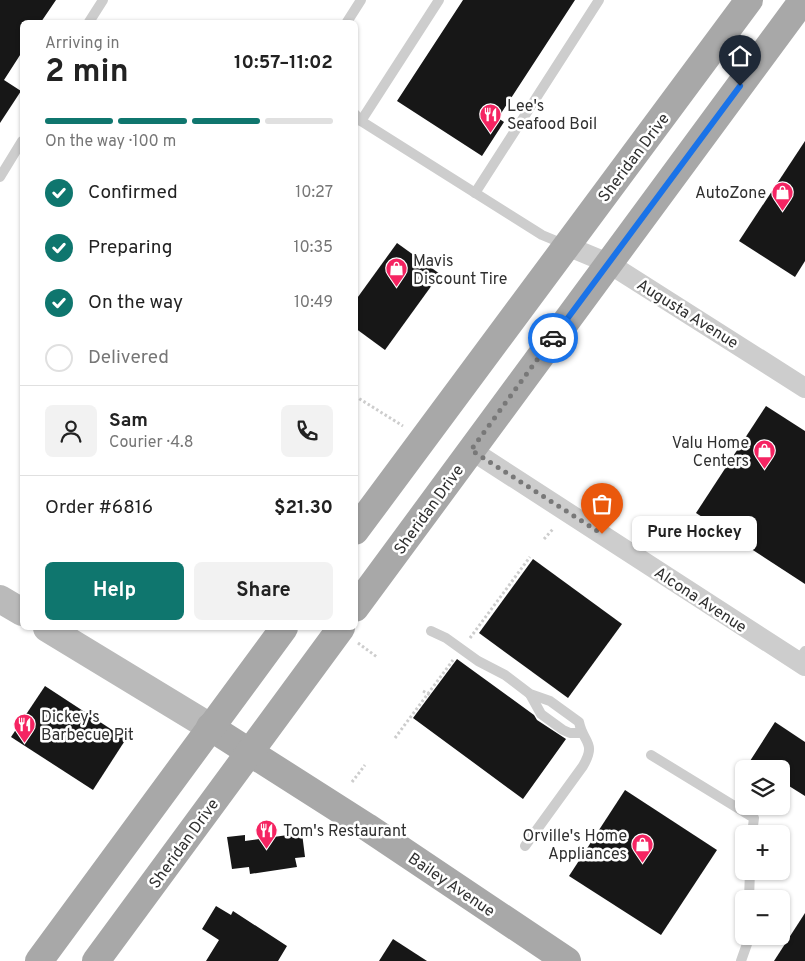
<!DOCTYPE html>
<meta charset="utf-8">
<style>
:root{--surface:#fff;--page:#f2f2f2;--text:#222;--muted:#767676;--line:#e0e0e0;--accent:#0f766e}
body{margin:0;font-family:Overpass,sans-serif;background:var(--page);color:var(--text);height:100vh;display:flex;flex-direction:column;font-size:19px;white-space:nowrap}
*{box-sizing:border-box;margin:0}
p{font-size:16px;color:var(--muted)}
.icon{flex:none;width:28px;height:28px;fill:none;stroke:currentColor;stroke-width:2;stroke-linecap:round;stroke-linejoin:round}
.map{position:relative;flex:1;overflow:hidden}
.drawer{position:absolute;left:20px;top:20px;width:338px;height:610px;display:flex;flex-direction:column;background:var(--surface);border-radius:8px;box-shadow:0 1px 4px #0004}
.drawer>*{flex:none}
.fabs{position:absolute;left:735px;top:760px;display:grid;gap:10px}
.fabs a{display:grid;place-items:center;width:55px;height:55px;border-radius:8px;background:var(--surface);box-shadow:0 1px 4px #0004;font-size:25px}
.pin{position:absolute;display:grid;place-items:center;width:42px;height:42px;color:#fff;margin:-51px -21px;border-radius:50% 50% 50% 0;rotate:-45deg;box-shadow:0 0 5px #0007}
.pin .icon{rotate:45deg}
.courier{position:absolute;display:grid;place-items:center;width:50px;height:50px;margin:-25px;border:4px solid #1a73e8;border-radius:50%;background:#fff;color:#222;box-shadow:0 1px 6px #0007}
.bubble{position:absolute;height:35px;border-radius:8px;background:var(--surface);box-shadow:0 1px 4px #0004;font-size:16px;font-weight:700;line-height:35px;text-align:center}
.head em{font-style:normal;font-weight:700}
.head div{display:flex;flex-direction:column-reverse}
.head{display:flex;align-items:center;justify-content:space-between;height:85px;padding:0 25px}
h1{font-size:32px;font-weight:700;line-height:38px}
.bar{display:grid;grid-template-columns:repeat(4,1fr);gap:8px 5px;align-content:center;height:60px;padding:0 25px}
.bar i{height:6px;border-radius:4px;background:var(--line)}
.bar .on{background:var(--accent)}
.bar p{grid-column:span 4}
.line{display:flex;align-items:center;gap:12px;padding:0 25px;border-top:1px solid var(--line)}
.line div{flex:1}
.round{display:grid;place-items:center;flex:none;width:52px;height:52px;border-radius:8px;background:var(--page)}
ol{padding:0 25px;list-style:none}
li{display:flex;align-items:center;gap:15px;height:55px}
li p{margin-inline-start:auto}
li .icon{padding:5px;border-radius:50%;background:var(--accent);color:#fff;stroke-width:4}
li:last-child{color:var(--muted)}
li i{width:28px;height:28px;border:2px solid var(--line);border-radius:50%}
.button{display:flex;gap:10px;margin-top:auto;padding:10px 25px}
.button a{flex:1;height:58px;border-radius:8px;background:var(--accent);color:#fff;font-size:20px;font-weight:700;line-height:58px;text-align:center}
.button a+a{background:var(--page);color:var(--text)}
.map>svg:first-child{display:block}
</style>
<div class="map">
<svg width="805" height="961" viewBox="0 0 805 961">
<rect width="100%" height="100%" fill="#fff"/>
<!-- building -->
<g fill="#171717">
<path d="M0,0H56L41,22H22V52L4,80L21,91L0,123Z"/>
<path d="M463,0H575L498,118L504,122L482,156L397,101Z"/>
<path d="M805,141V261L795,277L739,241Z"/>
<path d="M397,243L440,274L385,350L355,328V301Z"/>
<path d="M766,406L805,431V584L696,513Z"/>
<path d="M533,559L622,624L568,698L479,633Z"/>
<path d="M457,659L534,715L537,720L566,739L523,799L413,718Z"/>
<path d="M45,686L126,739L93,790L11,737Z"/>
<path d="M775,722L805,742V796L781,781V769H763L750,761Z"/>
<path d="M625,790L717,850L661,935L569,876Z"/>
<path d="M302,833L305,857L295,858L297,867L250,874L249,867L232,869L227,837L245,835V841Z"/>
<path d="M216,906L231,915L233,911L287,946L278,961H206L219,940L202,929Z"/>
<path d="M805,913V961H774Z"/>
<path d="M393,939L427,961H379Z"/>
</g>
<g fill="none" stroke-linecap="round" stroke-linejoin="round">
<!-- path -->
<g stroke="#cdcdcd" stroke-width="3" stroke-dasharray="2.5 2.5" stroke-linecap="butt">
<path d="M355,396L403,426"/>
<path d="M544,539L553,529"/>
<path d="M470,638L530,557"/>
<path d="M358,643L377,657"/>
<path d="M423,691L430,695"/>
<path d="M395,738L453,660"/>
<path d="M352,782L365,765"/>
</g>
<!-- lane -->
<g stroke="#cdcdcd" stroke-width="10">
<path d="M89,22L103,0"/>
<path d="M347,22L361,0"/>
<path d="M355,114L361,121L542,235L566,245"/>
<path d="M361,121L439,0"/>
<path d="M0,177L22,141"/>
<path d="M475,193L599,0"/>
<path d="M431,631L446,638L478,661L505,675L530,694L550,701L579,722C583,743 597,742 583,766L525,846"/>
<path d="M798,661L805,651"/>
<path d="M530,694L541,714L563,730L570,733H581"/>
<path d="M651,755L754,818L752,834"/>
<path d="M749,899L750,871"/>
<path d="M741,961L747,944V936"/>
</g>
<!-- street -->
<g stroke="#cdcdcd" stroke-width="20">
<path d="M567,246L608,263L805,388"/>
<path d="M471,450L805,666"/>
</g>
<!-- secondary -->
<g stroke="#bababa" stroke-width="28">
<path d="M0,599L22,612"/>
<path d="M47,628L210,727"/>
</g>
<!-- primary -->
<g stroke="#a8a8a8" stroke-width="28">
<path d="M355,531L749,0"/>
<path d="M355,608L803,0"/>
<path d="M210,727L367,827L567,961"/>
<path d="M39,961L284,628"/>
<path d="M96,961L341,628"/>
</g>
</g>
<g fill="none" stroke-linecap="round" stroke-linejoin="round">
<!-- done -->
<path stroke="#787878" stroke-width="5" stroke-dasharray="0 9" d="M553,338L471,450L602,534"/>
<!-- route -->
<path stroke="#1a73e8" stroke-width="6" d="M553,338L740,86"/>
</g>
<!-- icons -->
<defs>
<symbol id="restaurant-pin" viewBox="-11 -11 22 30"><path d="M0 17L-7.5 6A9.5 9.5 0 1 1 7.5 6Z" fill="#f52462" stroke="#fff"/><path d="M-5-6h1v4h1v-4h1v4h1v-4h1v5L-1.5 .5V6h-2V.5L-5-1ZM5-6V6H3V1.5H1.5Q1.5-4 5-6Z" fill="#fff"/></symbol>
<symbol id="shop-pin" viewBox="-11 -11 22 30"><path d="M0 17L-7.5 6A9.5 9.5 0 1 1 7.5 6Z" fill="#f52462" stroke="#fff"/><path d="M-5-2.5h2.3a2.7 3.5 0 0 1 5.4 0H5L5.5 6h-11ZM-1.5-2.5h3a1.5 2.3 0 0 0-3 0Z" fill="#fff"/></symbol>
</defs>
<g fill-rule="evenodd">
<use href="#restaurant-pin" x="478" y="102" width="25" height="34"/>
<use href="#shop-pin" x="770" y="180" width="25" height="34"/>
<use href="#shop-pin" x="384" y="256" width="25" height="34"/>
<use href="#shop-pin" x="752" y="438" width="25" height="34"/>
<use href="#restaurant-pin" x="12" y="712" width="25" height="34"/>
<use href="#restaurant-pin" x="254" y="818" width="25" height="34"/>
<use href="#shop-pin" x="630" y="832" width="25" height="34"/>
</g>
<g text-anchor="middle" stroke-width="5" stroke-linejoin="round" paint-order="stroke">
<!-- poi labels -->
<g font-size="16" fill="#303030" stroke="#fff" text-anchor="start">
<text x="507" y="111">Lee's<tspan x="507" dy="18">Seafood Boil</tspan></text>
<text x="766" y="198" text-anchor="end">AutoZone</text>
<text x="413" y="266">Mavis<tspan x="413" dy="18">Discount Tire</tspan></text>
<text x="749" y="448" text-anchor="end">Valu Home<tspan x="749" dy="18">Centers</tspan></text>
<text x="41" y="722">Dickey's<tspan x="41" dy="18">Barbecue Pit</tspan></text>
<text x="283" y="836">Tom's Restaurant</text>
<text x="627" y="841" text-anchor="end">Orville's Home<tspan x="627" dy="18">Appliances</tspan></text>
</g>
<!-- street labels -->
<g font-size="16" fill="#303030" stroke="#fff">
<text transform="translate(633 157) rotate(-53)" y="6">Sheridan Drive</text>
<text transform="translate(688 313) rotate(32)" y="6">Augusta Avenue</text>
<text transform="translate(428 509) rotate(-54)" y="6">Sheridan Drive</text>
<text transform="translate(701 599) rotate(33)" y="6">Alcona Avenue</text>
<text transform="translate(183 843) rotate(-54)" y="6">Sheridan Drive</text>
<text transform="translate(452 884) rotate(34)" y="6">Bailey Avenue</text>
</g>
</g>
</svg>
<div class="fabs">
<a><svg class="icon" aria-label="layers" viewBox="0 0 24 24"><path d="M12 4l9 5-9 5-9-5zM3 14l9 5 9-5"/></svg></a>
<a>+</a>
<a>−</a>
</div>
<div class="pin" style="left:602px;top:534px;background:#ea580c"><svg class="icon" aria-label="bag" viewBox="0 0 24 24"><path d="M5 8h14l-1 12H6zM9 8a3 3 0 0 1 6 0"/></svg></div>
<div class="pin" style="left:740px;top:86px;background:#1f2937"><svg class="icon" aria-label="home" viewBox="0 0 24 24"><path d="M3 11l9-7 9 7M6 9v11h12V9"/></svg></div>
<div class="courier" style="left:553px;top:338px"><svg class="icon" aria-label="car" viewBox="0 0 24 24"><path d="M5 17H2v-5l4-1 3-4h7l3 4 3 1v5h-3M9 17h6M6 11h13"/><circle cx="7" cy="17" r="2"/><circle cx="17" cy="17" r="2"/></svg></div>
<div class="bubble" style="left:632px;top:516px;width:125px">Pure Hockey</div>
<section class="drawer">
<div class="head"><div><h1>2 min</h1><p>Arriving in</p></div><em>10:57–11:02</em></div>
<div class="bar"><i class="on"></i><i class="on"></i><i class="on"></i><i></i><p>On the way · 100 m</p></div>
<ol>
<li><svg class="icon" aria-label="check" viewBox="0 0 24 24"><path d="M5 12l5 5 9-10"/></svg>Confirmed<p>10:27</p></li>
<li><svg class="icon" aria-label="check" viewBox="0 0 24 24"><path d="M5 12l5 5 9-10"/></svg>Preparing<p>10:35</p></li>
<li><svg class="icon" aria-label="check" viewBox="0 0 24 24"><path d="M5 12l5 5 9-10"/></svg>On the way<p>10:49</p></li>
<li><i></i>Delivered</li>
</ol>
<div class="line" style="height:90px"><a class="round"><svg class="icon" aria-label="person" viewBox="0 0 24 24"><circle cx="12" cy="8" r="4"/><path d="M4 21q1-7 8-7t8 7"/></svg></a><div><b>Sam</b><p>Courier · 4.8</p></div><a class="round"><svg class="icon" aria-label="phone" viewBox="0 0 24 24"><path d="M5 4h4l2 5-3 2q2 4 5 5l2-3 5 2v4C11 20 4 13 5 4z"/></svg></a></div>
<div class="line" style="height:65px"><div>Order #6816</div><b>$21.30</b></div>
<div class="button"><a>Help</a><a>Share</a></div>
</section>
</div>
